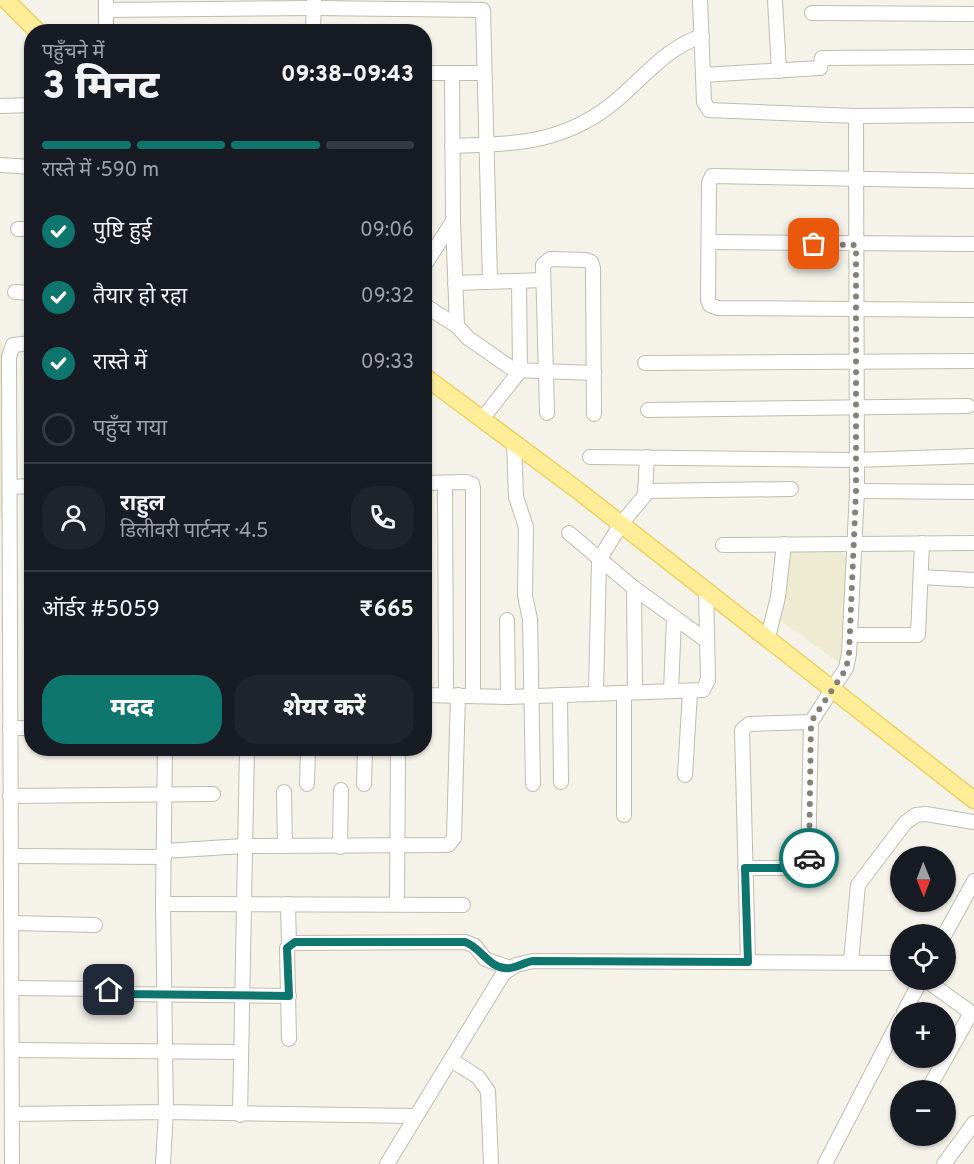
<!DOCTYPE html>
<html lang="hi">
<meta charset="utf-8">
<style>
:root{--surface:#171b24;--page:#20242c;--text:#f1f3f6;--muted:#9ea1a6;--line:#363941;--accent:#0f766e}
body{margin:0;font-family:Overpass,"Noto Sans Devanagari",sans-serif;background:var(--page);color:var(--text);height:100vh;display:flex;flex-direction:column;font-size:22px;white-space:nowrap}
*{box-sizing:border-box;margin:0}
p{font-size:20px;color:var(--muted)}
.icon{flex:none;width:33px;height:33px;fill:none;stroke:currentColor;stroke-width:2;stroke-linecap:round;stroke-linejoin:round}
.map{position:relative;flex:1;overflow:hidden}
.details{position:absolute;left:24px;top:24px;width:408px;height:732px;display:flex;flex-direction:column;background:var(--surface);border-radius:24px;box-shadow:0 2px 4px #0004}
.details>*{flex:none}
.needle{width:39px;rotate:179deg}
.tools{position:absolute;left:890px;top:846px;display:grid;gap:12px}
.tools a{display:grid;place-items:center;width:66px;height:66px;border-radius:50%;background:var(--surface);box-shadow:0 2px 4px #0004;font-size:30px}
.pin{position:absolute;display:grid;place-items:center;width:51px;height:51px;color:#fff;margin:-26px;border-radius:12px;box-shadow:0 3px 9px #0006}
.courier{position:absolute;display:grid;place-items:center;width:60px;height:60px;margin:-30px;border:4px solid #0f766e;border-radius:50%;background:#fff;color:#222;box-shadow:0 2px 8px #0007}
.summary em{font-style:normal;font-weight:800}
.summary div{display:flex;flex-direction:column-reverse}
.summary{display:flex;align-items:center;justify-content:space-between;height:102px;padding:0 18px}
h1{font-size:39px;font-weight:800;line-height:45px}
.bar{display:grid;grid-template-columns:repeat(4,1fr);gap:9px 6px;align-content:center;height:72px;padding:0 18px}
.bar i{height:8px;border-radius:4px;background:var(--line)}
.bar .current{background:var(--accent)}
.bar p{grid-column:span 4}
.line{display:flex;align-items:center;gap:15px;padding:0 18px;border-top:2px solid var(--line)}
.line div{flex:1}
.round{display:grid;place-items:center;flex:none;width:63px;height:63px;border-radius:24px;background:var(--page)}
ol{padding:0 18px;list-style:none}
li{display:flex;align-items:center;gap:18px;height:66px}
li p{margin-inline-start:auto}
li .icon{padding:6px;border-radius:50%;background:var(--accent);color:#fff;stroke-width:4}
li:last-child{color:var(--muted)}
li i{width:33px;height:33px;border:3px solid var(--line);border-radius:50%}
.action{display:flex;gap:12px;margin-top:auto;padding:12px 18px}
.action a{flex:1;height:69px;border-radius:24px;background:var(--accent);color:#fff;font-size:24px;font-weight:800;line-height:69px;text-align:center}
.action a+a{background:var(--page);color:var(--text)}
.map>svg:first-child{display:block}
</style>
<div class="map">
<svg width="974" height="1164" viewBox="0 0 974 1164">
<rect width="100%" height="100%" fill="#f5f3e9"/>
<!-- education -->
<g fill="#efead2">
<path d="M0,342H2L3,517H0Z"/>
<path d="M788,551H840L848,559L840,663L775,617Z"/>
</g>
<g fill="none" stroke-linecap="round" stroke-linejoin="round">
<defs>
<g id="minor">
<path d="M700,0L704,102L709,110L856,116L974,115"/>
<path d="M775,0L779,71"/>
<path d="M106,10L314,8L483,10L490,281"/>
<path d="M812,13L974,14"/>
<path d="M106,32V0"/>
<path d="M313,32L314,0"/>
<path d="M424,73H483"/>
<path d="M452,73L453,221L457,326L468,338L514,370L594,373"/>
<path d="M703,75L820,68L822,58L974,57"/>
<path d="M0,106L32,105"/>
<path d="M452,146C515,144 566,144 618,99C646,75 666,48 702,36"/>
<path d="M0,165L32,167"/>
<path d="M974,181L712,176L709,183L708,300L710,305L718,308L974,310"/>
<path d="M18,229H32"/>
<path d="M711,242L974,244"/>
<path d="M424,266L453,221"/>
<path d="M455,283L543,280"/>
<path d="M15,292L32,293"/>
<path d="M424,305L457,326"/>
<path d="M645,363L974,361"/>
<path d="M648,410L968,406"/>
<path d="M547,413L543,265L550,259L586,260L591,262L593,268L594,414"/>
<path d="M482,419L520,371L519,281"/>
<path d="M514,443L516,497L526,527L525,596L530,619L533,784"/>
<path d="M590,457L855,460L974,456"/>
<path d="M424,483L466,482L472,484L473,488V695"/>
<path d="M445,483L446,695"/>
<path d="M10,487L32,486"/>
<path d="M646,491L791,489"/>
<path d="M857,491L974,492"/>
<path d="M569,533L634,588L707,641"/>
<path d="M723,545L974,543"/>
<path d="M921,577L974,580"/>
<path d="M634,588L635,692"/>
<path d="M507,620L508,697"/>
<path d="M850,635H918L922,543"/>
<path d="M768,637L778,597L784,544"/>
<path d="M671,691L674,619"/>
<path d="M596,693L599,560L621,524L645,495L647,457"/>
<path d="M424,695L508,697L703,690L708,680L706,589"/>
<path d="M560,695L561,782"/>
<path d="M10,728H32"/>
<path d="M685,775L690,692"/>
<path d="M307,784L308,748"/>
<path d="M364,784L365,748"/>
<path d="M284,792L285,846"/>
<path d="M10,796L213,794"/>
<path d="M624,815V693"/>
<path d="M340,847L341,790"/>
<path d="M164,851L244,846L448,845L454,838L458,695"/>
<path d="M13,856L164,857"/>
<path d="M745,868H803L808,865L811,722"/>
<path d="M163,904L463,905"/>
<path d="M288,904L289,944"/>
<path d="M397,904L398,748"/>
<path d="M13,923L95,925"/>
<path d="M945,934L974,881"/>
<path d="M851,961L858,885L905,823L916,815L926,814L974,822"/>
<path d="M748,962L742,730L749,724L811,722L846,668L849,654L857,491L856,116"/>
<path d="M926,980L974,1015"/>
<path d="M12,988L105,989L122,994L289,996"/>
<path d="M904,1012L921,980"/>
<path d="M289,1039L287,948L292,943L465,942L475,946L485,959L510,968"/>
<path d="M13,1050L240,1052"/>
<path d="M451,1060L478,1077L488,1091L491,1164"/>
<path d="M930,1086L971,1013"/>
<path d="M13,1114L166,1112L414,1116"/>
<path d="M240,1115L247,748"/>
<path d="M12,1164L9,357L13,345L32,343"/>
<path d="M163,1164L166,1112L163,904L165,748"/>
<path d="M387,1164L503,974L516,965L533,961L900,963"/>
<path d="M825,1164L900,1019"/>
<path d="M944,1164L974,1123"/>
</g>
<g id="major">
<path d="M6,0L38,32"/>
<path d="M424,376L580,492L974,800"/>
</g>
</defs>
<!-- minor casing -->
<use href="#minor" stroke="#c1bcaa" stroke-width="16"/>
<!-- major casing -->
<use href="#major" stroke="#ebd161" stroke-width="19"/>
<!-- minor -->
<use href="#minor" stroke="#fff" stroke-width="14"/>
<!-- major -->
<use href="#major" stroke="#ffed98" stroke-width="16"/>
</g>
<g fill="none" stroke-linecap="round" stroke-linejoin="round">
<!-- done -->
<path stroke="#858175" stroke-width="6" stroke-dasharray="0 10.8" d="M809,858L811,722L846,669L849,654L856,491V245L814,244"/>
<!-- route -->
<path stroke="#0f766e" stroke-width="8" d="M109,990L122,994L289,996L287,948L295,942H465C481,947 490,971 510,968C518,967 525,962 533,961L748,962L745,868H803L808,865L809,858"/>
</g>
</svg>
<div class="tools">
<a><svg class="needle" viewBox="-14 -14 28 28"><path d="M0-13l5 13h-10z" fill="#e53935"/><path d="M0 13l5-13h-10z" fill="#9ea1a6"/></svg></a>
<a><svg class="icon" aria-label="locate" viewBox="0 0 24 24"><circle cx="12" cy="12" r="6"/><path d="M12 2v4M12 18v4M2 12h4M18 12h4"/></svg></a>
<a>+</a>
<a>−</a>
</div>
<div class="pin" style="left:814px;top:244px;background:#ea580c"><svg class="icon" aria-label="bag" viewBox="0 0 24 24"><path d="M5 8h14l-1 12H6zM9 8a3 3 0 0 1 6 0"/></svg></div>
<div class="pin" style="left:109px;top:990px;background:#1f2937"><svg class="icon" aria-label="home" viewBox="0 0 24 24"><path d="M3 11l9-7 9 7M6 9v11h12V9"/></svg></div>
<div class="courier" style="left:809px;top:858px"><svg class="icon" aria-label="car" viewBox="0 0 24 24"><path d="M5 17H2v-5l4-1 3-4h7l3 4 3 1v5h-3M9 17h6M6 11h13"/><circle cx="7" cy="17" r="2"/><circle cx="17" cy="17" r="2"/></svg></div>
<section class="details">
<div class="summary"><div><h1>3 मिनट</h1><p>पहुँचने में</p></div><em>09:38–09:43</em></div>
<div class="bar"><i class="current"></i><i class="current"></i><i class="current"></i><i></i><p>रास्ते में · 590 m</p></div>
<ol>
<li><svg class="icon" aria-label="check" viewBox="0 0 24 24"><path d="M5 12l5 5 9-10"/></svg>पुष्टि हुई<p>09:06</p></li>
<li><svg class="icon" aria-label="check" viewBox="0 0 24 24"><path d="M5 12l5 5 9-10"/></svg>तैयार हो रहा<p>09:32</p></li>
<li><svg class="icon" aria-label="check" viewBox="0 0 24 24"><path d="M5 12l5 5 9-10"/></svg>रास्ते में<p>09:33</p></li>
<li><i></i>पहुँच गया</li>
</ol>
<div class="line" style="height:108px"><a class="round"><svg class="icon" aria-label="person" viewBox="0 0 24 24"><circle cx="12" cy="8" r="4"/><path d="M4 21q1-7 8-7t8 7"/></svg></a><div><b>राहुल</b><p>डिलीवरी पार्टनर · 4.5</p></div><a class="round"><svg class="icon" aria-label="phone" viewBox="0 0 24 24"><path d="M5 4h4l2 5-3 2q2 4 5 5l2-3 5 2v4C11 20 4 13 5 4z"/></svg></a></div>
<div class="line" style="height:78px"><div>ऑर्डर #5059</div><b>₹665</b></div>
<div class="action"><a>मदद</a><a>शेयर करें</a></div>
</section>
</div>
